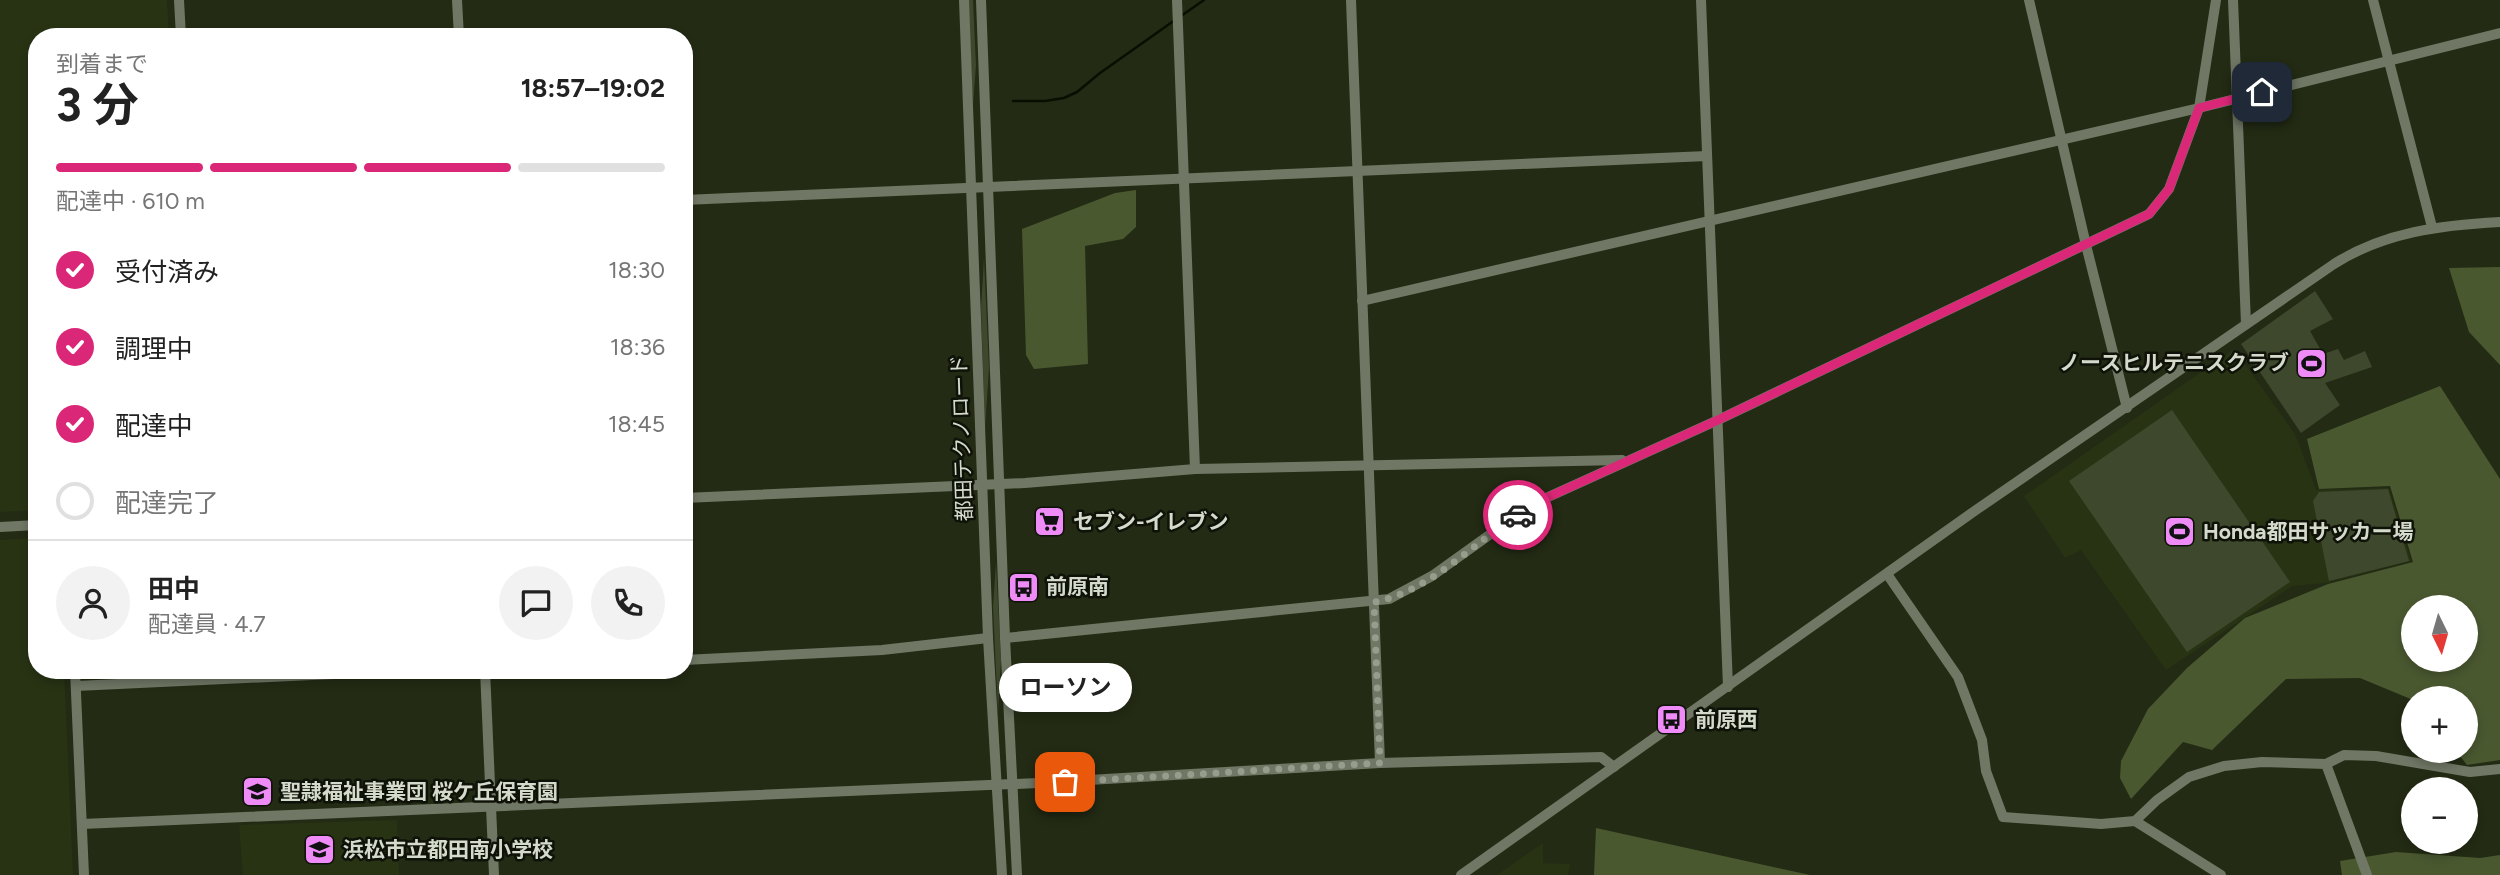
<!DOCTYPE html>
<html lang="ja">
<meta charset="utf-8">
<style>
:root{--surface:#fff;--page:#f2f2f2;--text:#222;--muted:#767676;--line:#e0e0e0;--accent:#db2777}
body{margin:0;font-family:Figtree,"Noto Sans JP",sans-serif;background:var(--page);color:var(--text);height:100vh;display:flex;flex-direction:column;font-size:26px;white-space:nowrap}
*{box-sizing:border-box;margin:0}
p{font-size:23px;color:var(--muted)}
.icon{flex:none;width:38px;height:38px;fill:none;stroke:currentColor;stroke-width:2;stroke-linecap:round;stroke-linejoin:round}
.map{position:relative;flex:1;overflow:hidden}
.details{position:absolute;left:28px;top:28px;width:665px;height:651px;display:flex;flex-direction:column;background:var(--surface);border-radius:28px;box-shadow:0 4px 10px #0003}
.details>*{flex:none}
.needle{width:46px;rotate:175deg}
.tools{position:absolute;left:2401px;top:595px;display:grid;gap:14px}
.tools a{display:grid;place-items:center;width:77px;height:77px;border-radius:50%;background:var(--surface);box-shadow:0 4px 10px #0003;font-size:35px}
.pin{position:absolute;display:grid;place-items:center;width:60px;height:60px;color:#fff;margin:-30px;border-radius:14px;box-shadow:0 4px 10px #0006}
.courier{position:absolute;display:grid;place-items:center;width:70px;height:70px;margin:-35px;border:5px solid #db2777;border-radius:50%;background:#fff;color:#222;box-shadow:0 2px 9px #0007}
.bubble{position:absolute;height:49px;border-radius:24px;background:var(--surface);box-shadow:0 4px 10px #0003;font-size:23px;font-weight:700;line-height:49px;text-align:center}
.head em{font-style:normal;font-weight:700}
.head div{display:flex;flex-direction:column-reverse}
.head{display:flex;align-items:center;justify-content:space-between;height:119px;padding:0 28px}
h1{font-size:46px;font-weight:700;line-height:52px}
.bar{display:grid;grid-template-columns:repeat(4,1fr);gap:10px 7px;align-content:center;height:84px;padding:0 28px}
.bar i{height:9px;border-radius:5px;background:var(--line)}
.bar .selected{background:var(--accent)}
.bar p{grid-column:span 4}
.line{display:flex;align-items:center;gap:18px;padding:0 28px;border-top:2px solid var(--line)}
.line div{flex:1}
.round{display:grid;place-items:center;flex:none;width:74px;height:74px;border-radius:37px;background:var(--page)}
ol{padding:0 28px;list-style:none}
li{display:flex;align-items:center;gap:21px;height:77px}
li p{margin-inline-start:auto}
li .icon{padding:7px;border-radius:50%;background:var(--accent);color:#fff;stroke-width:4}
li:last-child{color:var(--muted)}
li i{width:38px;height:38px;border:4px solid var(--line);border-radius:50%}
.map>svg:first-child{display:block}
</style>
<div class="map">
<svg width="2500" height="875" viewBox="0 0 2500 875">
<rect width="100%" height="100%" fill="#232b14"/>
<!-- built -->
<g fill="#283314">
<path d="M0,0H167L169,37H37V510L0,512Z"/>
<path d="M2234,349L2295,434L2316,490L2389,488L2411,561L2325,583L2292,586L2166,670L2081,550L2065,558L2024,496Z"/>
<path d="M37,538V670H64L73,875H0V540Z"/>
<path d="M397,820L399,875H243L239,825Z"/>
<path d="M1543,843V863L1570,864L1568,875H1497Z"/>
</g>
<!-- green -->
<g fill="#3e482c">
<path d="M968,0H973L976,65L973,105Z"/>
<path d="M984,258L989,368L985,428L981,308Z"/>
<path d="M2315,291L2333,319L2310,331L2323,354L2338,349L2344,360L2365,351L2372,367L2325,383L2340,405L2301,433L2241,344Z"/>
<path d="M2172,410L2290,582L2187,652L2069,481Z"/>
<path d="M2388,489L2409,561L2329,581L2313,501L2319,492Z"/>
<path d="M996,563L1001,660L998,713L993,607Z"/>
</g>
<!-- forest -->
<g fill="#4a5830" fill-rule="evenodd">
<path d="M1136,190V227L1123,239L1085,246L1088,364L1034,369L1026,355L1022,229L1115,193Z"/>
<path d="M2500,267V365L2469,332L2449,268Z"/>
<path d="M2440,386L2500,479V760L2467,765L2456,751H2466V698L2413,700L2360,678L2286,679L2212,750L2183,742L2131,799L2120,778L2121,761L2148,709L2187,668L2245,618L2328,584L2413,562L2390,486L2319,489L2307,439ZM2466,607V660H2413V607Z"/>
<path d="M1596,828L1810,875H1594Z"/>
<path d="M2396,852L2480,858L2500,855V875H2342L2340,861Z"/>
</g>
<g fill="none" stroke-linecap="round" stroke-linejoin="round">
<!-- stream -->
<g stroke="#080f00" stroke-width="2.5">
<path d="M1181,16L1204,0"/>
<path d="M1013,101H1045L1064,98L1077,92L1100,73L1175,20"/>
</g>
<!-- minor -->
<g stroke="#707765" stroke-width="10">
<path d="M179,0L181,37"/>
<path d="M457,0L459,37"/>
<path d="M964,0L988,638L1002,875"/>
<path d="M981,0L1005,638L1017,875"/>
<path d="M1177,0L1195,469"/>
<path d="M1351,0L1380,763"/>
<path d="M1701,0L1728,687"/>
<path d="M2029,0L2086,245L2127,408"/>
<path d="M2233,0L2246,324"/>
<path d="M2373,0L2432,227"/>
<path d="M684,200L1707,156"/>
<path d="M1362,301L2199,108L2500,33"/>
<path d="M684,498L1025,483L1195,469L1622,460"/>
<path d="M0,527L37,525"/>
<path d="M1887,574L1958,677L1982,740L1986,771L2003,817L2101,824L2135,821L2157,800L2189,777L2224,766L2262,762L2326,764L2367,875"/>
<path d="M1005,638L1389,599L1432,576L1506,523L1546,498L1718,420L2149,214L2169,189L2199,108L2216,0"/>
<path d="M684,660L882,650L988,638"/>
<path d="M75,670L84,875"/>
<path d="M485,670L494,875"/>
<path d="M76,686L419,670"/>
<path d="M2326,764L2344,755L2376,756L2470,772L2500,769"/>
<path d="M2135,821L2221,875"/>
<path d="M82,824L1038,783L1380,763L1601,757L1614,767"/>
<path d="M1461,875L1976,510L2334,264C2384,232 2442,225 2500,222"/>
</g>
</g>
<g fill="none" stroke-linecap="round" stroke-linejoin="round">
<!-- done -->
<path stroke="#979d8c" stroke-width="7" stroke-dasharray="0 12.6" d="M1065,782L1380,763L1374,602C1427,593 1474,543 1518,515"/>
<!-- route -->
<path stroke="#db2777" stroke-width="9" d="M1518,515L1546,498L1718,420L2149,214L2169,189L2199,108L2262,92"/>
</g>
<!-- icons -->
<defs>
<symbol id="stadium-square" viewBox="-11 -11 22 22"><rect x="-9" y="-9" width="18" height="18" rx="4" fill="#ef8bf7" stroke="#0e1208"/><path d="M0-5a6.5 5 0 1 0 0 10a6.5 5 0 1 0 0-10ZM-3.5-1.8h7v3.6h-7Z" fill="#111"/></symbol>
<symbol id="supermarket-square" viewBox="-11 -11 22 22"><rect x="-9" y="-9" width="18" height="18" rx="4" fill="#ef8bf7" stroke="#0e1208"/><path d="M-6-5.5h2.5l.6 2H6L4.5 2H-2.5L-4.4-4H-6ZM-1.5 3.2a1.3 1.3 0 1 0 .1 0ZM3 3.2a1.3 1.3 0 1 0 .1 0Z" fill="#111"/></symbol>
<symbol id="bus-square" viewBox="-11 -11 22 22"><rect x="-9" y="-9" width="18" height="18" rx="4" fill="#ef8bf7" stroke="#0e1208"/><path d="M-5-6H5V4H4V6H2V4H-2V6H-4V4H-5ZM-3.5-4V0h7V-4ZM-3.5 1.2v1.5H-2V1.2ZM2 1.2v1.5H3.5V1.2Z" fill="#111"/></symbol>
<symbol id="school-square" viewBox="-11 -11 22 22"><rect x="-9" y="-9" width="18" height="18" rx="4" fill="#ef8bf7" stroke="#0e1208"/><path d="M0-5L7-2L0 1L-7-2ZM-4 1L0 2.5L4 1V4Q0 6-4 4Z" fill="#111"/></symbol>
</defs>
<g fill-rule="evenodd">
<use href="#stadium-square" x="2294" y="346" width="35" height="35"/>
<use href="#supermarket-square" x="1032" y="504" width="35" height="35"/>
<use href="#stadium-square" x="2162" y="514" width="35" height="35"/>
<use href="#bus-square" x="1006" y="570" width="35" height="35"/>
<use href="#bus-square" x="1654" y="702" width="35" height="35"/>
<use href="#school-square" x="240" y="774" width="35" height="35"/>
<use href="#school-square" x="302" y="832" width="35" height="35"/>
</g>
<g text-anchor="middle" stroke-width="5" stroke-linejoin="round" paint-order="stroke">
<!-- poi labels -->
<g font-size="21" font-weight="bold" fill="#d5dbcc" stroke="#0e1208" text-anchor="start">
<text x="2289" y="370" text-anchor="end">ノースヒルテニスクラブ</text>
<text x="1073" y="529">セブン-イレブン</text>
<text x="2203" y="539">Honda都田サッカー場</text>
<text x="1046" y="594">前原南</text>
<text x="1695" y="727">前原西</text>
<text x="280" y="799">聖隷福祉事業団 桜ケ丘保育園</text>
<text x="343" y="857">浜松市立都田南小学校</text>
</g>
<!-- street labels -->
<g font-size="21" fill="#d5dbcc" stroke="#0e1208">
<text transform="translate(962 438) rotate(-92)" y="7">都田テクノロード</text>
</g>
</g>
</svg>
<div class="tools">
<a><svg class="needle" viewBox="-14 -14 28 28"><path d="M0-13l5 13h-10z" fill="#e53935"/><path d="M0 13l5-13h-10z" fill="#767676"/></svg></a>
<a>+</a>
<a>−</a>
</div>
<div class="pin" style="left:1065px;top:782px;background:#ea580c"><svg class="icon" aria-label="bag" viewBox="0 0 24 24"><path d="M5 8h14l-1 12H6zM9 8a3 3 0 0 1 6 0"/></svg></div>
<div class="pin" style="left:2262px;top:92px;background:#1f2937"><svg class="icon" aria-label="home" viewBox="0 0 24 24"><path d="M3 11l9-7 9 7M6 9v11h12V9"/></svg></div>
<div class="courier" style="left:1518px;top:515px"><svg class="icon" aria-label="car" viewBox="0 0 24 24"><path d="M5 17H2v-5l4-1 3-4h7l3 4 3 1v5h-3M9 17h6M6 11h13"/><circle cx="7" cy="17" r="2"/><circle cx="17" cy="17" r="2"/></svg></div>
<div class="bubble" style="left:999px;top:663px;width:133px">ローソン</div>
<section class="details">
<div class="head"><div><h1>3 分</h1><p>到着まで</p></div><em>18:57–19:02</em></div>
<div class="bar"><i class="selected"></i><i class="selected"></i><i class="selected"></i><i></i><p>配達中 · 610 m</p></div>
<ol>
<li><svg class="icon" aria-label="check" viewBox="0 0 24 24"><path d="M5 12l5 5 9-10"/></svg>受付済み<p>18:30</p></li>
<li><svg class="icon" aria-label="check" viewBox="0 0 24 24"><path d="M5 12l5 5 9-10"/></svg>調理中<p>18:36</p></li>
<li><svg class="icon" aria-label="check" viewBox="0 0 24 24"><path d="M5 12l5 5 9-10"/></svg>配達中<p>18:45</p></li>
<li><i></i>配達完了</li>
</ol>
<div class="line" style="height:126px"><a class="round"><svg class="icon" aria-label="person" viewBox="0 0 24 24"><circle cx="12" cy="8" r="4"/><path d="M4 21q1-7 8-7t8 7"/></svg></a><div><b>田中</b><p>配達員 · 4.7</p></div><a class="round"><svg class="icon" aria-label="chat" viewBox="0 0 24 24"><path d="M4 5h16v11H9l-5 4z"/></svg></a><a class="round"><svg class="icon" aria-label="phone" viewBox="0 0 24 24"><path d="M5 4h4l2 5-3 2q2 4 5 5l2-3 5 2v4C11 20 4 13 5 4z"/></svg></a></div>
</section>
</div>
